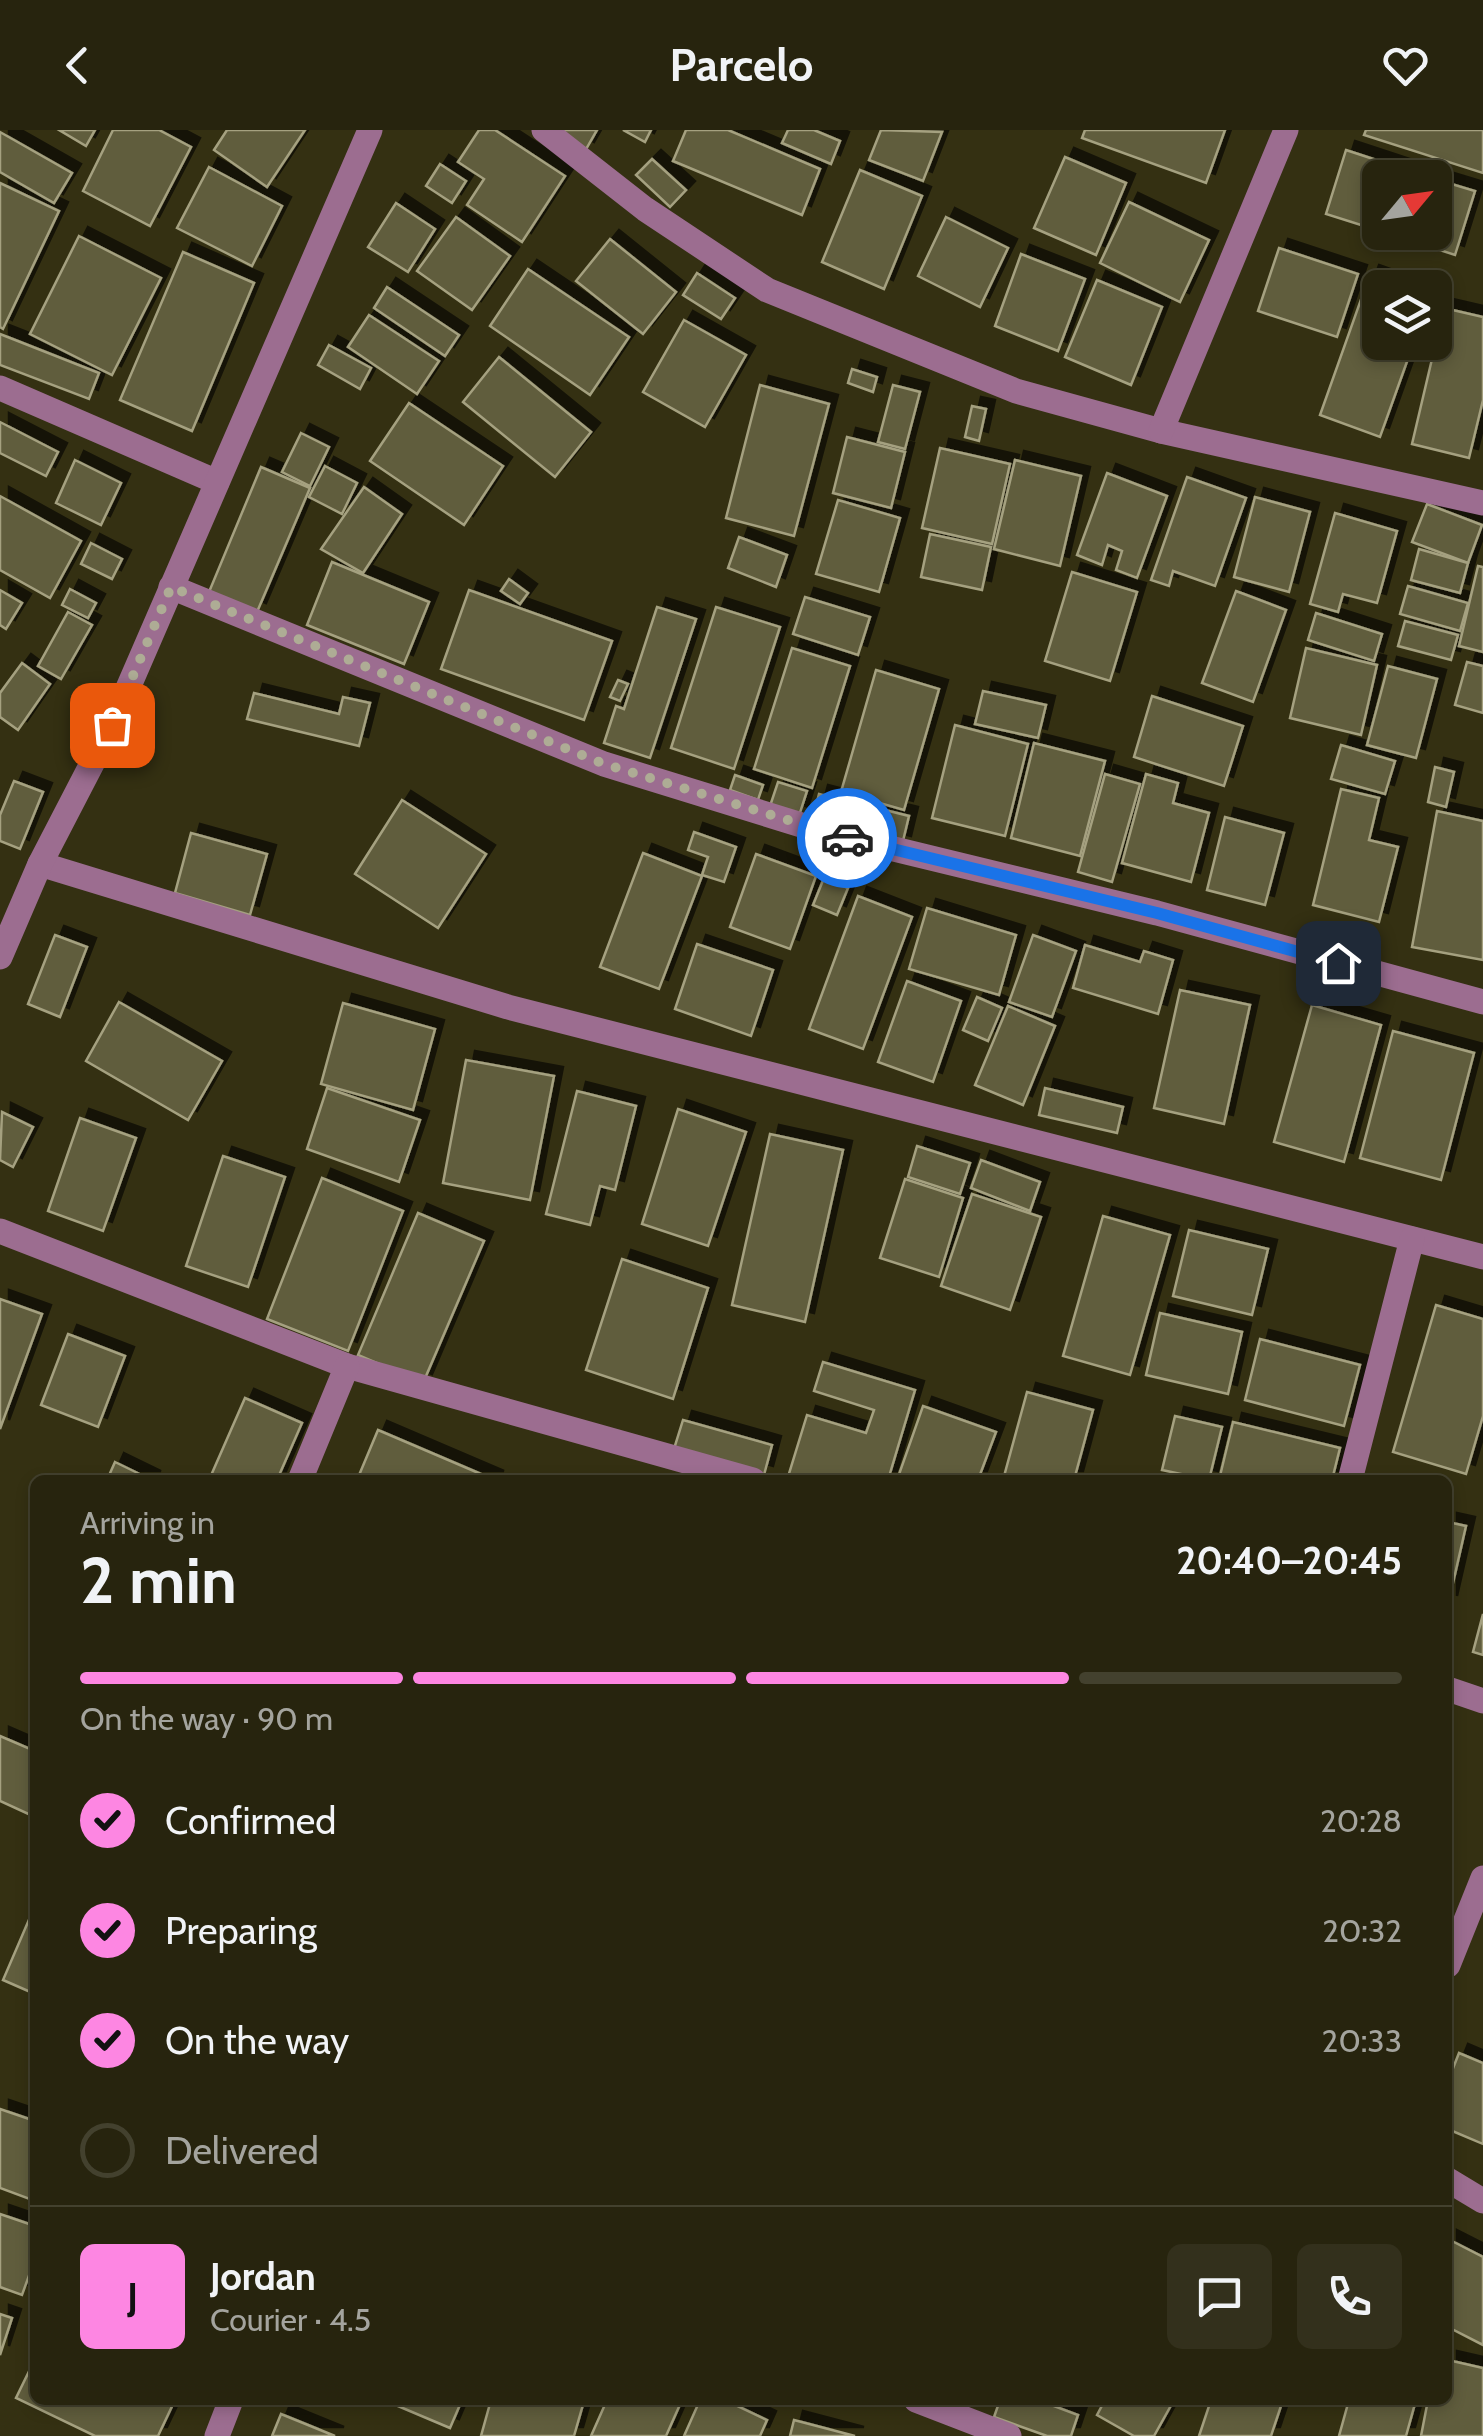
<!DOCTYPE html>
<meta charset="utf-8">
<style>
:root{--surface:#27240e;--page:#33301c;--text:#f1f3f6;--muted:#a4a49e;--line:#43412e;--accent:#fd86e2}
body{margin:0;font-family:Cabin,sans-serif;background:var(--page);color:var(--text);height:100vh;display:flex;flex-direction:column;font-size:38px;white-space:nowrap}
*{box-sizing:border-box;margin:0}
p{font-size:32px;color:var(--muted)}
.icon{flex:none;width:55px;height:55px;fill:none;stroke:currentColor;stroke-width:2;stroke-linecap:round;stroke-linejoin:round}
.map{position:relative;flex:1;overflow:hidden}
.drawer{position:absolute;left:30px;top:1345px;width:1422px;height:930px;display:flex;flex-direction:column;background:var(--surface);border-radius:15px;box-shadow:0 5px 15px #0003,0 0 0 2px var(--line)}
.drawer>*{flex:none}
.needle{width:65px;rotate:61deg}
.controls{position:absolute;left:1362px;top:30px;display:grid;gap:20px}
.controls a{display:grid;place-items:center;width:90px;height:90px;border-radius:15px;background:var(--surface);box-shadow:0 5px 15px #0003,0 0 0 2px var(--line);font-size:50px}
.pin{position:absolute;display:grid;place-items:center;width:85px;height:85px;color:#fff;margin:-42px;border-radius:20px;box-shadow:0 5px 15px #0006}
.courier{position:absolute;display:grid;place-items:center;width:100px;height:100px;margin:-50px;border:8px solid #1a73e8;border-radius:50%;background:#fff;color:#222;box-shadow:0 2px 12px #0007}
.summary em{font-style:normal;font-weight:700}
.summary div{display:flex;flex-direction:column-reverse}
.summary{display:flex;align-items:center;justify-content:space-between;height:170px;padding:0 50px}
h1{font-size:65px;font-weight:700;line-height:75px}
.bar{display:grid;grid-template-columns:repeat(4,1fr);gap:15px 10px;align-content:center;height:120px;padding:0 50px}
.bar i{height:12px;border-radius:8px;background:var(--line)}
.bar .on{background:var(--accent)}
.bar p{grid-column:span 4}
.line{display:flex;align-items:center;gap:25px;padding:0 50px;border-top:2px solid var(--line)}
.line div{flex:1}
.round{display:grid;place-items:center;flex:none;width:105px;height:105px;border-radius:15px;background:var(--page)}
ol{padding:0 50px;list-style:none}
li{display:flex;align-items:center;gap:30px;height:110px}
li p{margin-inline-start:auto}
li .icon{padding:10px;border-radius:50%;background:var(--accent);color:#111;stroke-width:4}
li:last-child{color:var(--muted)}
li i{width:55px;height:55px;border:5px solid var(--line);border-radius:50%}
header{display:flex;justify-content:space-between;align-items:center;height:130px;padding:0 50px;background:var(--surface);font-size:45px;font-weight:700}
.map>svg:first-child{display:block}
</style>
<header><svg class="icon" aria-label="back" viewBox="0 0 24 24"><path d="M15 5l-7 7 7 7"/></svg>Parcelo<svg class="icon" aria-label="heart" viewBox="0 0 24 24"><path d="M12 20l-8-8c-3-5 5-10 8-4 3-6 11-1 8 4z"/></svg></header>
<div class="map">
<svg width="1483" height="2306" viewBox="0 0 1483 2306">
<defs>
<filter id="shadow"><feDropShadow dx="9" dy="-9" stdDeviation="0" flood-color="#0009"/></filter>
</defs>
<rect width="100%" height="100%" fill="#343012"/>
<!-- building -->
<g fill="#615d3e" stroke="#a5a180" stroke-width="2.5" filter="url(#shadow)">
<path d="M59,0H95L86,16Z"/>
<path d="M113,0H159L191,17L150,96L83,61Z"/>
<path d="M227,0H305L267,57L214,20Z"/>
<path d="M479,0H495L565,46L522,112L467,75L484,49L458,32Z"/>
<path d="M549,0H597L585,21Z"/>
<path d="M623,0H651L645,12Z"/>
<path d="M686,0H728L820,39L802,85L673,31Z"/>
<path d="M788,0H814L840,11L831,34L782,13Z"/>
<path d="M881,0L942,2L923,51L869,30Z"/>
<path d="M1085,0H1225L1206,53L1082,8Z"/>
<path d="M1366,0H1483V43L1364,5Z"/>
<path d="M0,2L72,43L54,73L0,42Z"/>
<path d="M1346,20L1431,48H1380V101L1326,84Z"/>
<path d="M1065,27L1126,53L1096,125L1034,98Z"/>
<path d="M652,29L686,60L670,77L636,45Z"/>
<path d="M440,34L466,51L452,73L426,56Z"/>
<path d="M209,37L282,76L252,136L177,98Z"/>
<path d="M860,40L922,66L884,159L822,132Z"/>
<path d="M1435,49L1475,61L1455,125L1384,102H1435Z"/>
<path d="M0,53L59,81L3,199L0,197Z"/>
<path d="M1129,72L1209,110L1180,172L1100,133Z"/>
<path d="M396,73L435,99L408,142L368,117Z"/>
<path d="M456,87L510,126L472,180L417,141Z"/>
<path d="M946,87L1008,118L980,177L918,146Z"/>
<path d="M79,106L161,148L112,245L30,204Z"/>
<path d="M610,109L676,162L643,204L576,151Z"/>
<path d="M1279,118L1358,144L1337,207L1258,181Z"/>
<path d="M183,122L254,153L192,301L120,270Z"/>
<path d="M1021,124L1085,149L1058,221L995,196Z"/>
<path d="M528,139L629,207L590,265L490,196Z"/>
<path d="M697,143L735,168L721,189L683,165Z"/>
<path d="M1370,144L1409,158H1380V212H1414L1380,307L1320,285Z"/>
<path d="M1097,150L1162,177L1131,255L1065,227Z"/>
<path d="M387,157L459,205L445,226L374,178Z"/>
<path d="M1444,178L1483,187V270L1469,328L1412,314Z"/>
<path d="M369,185L439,231L417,264L348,217Z"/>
<path d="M684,190L746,225L705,297L643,262Z"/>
<path d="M0,204L99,243L89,269L0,235Z"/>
<path d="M329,215L371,238L360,259L318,235Z"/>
<path d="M499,227L591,302L555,347L463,272Z"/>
<path d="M852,239L877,247L873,262L848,253Z"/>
<path d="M760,255L829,274L794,406L726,388Z"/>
<path d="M893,255L920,262L905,319L878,312Z"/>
<path d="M409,273L503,336L464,395L370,331Z"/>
<path d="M972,276L986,279L979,311L965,307Z"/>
<path d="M0,292L58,322L46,346L0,323Z"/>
<path d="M301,303L329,317L310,356L282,342Z"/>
<path d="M847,307L905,322L891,378L833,363Z"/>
<path d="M940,318L1010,334L992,414L922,398Z"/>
<path d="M75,330L121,353L101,395L56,373Z"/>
<path d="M1015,330L1081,346L1060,436L994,419Z"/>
<path d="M325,336L357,353L342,384L309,367Z"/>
<path d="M261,337L310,358L257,482L209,462Z"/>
<path d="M1107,343L1167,366L1137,448L1116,440L1122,421L1108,415L1102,435L1077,425Z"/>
<path d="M1187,347L1246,368L1215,456L1173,441L1169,456L1151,450Z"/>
<path d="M364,357L402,384L363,443L321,419Z"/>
<path d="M0,366L81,411L50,468L0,440Z"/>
<path d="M1255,367L1310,382L1289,462L1234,447Z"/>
<path d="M838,370L900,388L879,462L816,444Z"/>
<path d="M1427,374L1482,395L1468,433L1412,412Z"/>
<path d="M1335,383L1397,401L1377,473L1343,464L1338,482L1310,474Z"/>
<path d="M930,404L991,417L982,460L921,447Z"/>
<path d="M739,407L787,425L776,457L728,438Z"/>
<path d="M91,413L122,429L112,449L81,434Z"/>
<path d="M1419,419L1468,433L1460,463L1411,450Z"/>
<path d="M332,432L429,472L404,534L307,495Z"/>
<path d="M1478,436L1483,437V522L1459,516Z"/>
<path d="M1072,442L1137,462L1110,551L1045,531Z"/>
<path d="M509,449L528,463L520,474L501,461Z"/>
<path d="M1408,456L1468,473L1460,501L1400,484Z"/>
<path d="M70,459L96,473L88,488L62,475Z"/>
<path d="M0,460L22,473L6,499L0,495Z"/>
<path d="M469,460L612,511L584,590L441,539Z"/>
<path d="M1236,461L1286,480L1253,572L1202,553Z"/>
<path d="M805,467L870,487L858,525L793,504Z"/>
<path d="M657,477L696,489L650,628L604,613L616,576L624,579Z"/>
<path d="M716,477L780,497L734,639L671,618Z"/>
<path d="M68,482L92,495L61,549L38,536Z"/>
<path d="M1316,483L1382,504L1374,531L1308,510Z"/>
<path d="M1405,491L1458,505L1451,530L1398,516Z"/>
<path d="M792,518L850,536L812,658L754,639Z"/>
<path d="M1306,518L1377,535L1361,605L1290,588Z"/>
<path d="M1467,532L1483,536V583L1455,575Z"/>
<path d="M22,533L50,554L18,600L0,587V563Z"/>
<path d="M1388,536L1437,549L1416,628L1367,615Z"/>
<path d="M876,540L939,559L904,680L841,662Z"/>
<path d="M618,550L628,554L620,571L610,567Z"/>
<path d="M983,561L1046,575L1038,608L975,594Z"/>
<path d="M254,563L339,584L343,567L370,573L359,616L247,589Z"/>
<path d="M1152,566L1243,596L1224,656L1134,627Z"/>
<path d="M955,595L1028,614L1005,706L932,688Z"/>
<path d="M1034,613L1105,631L1080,726L1011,708Z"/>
<path d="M1341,615L1395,631L1385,664L1331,649Z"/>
<path d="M1435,637L1454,642L1446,677L1428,672Z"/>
<path d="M1105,644L1140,654L1112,752L1078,742Z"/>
<path d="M1146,644L1178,653L1173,673L1209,683L1191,752L1122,733Z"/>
<path d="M735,645L763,655L758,670L730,660Z"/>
<path d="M14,651L43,662L20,719L0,711V685Z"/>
<path d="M778,652L807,661L799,686L770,676Z"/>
<path d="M1341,659L1379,668L1369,710L1398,717L1379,792L1313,775Z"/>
<path d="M819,664L861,675L854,701L812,690Z"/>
<path d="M402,670L486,724L438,798L355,744Z"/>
<path d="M877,678L909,686L902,715L870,707Z"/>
<path d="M1437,681L1483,691V830L1412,817Z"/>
<path d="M1225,687L1284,703L1265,775L1207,760Z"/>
<path d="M694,702L736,717L724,752L702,745L708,727L688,720Z"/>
<path d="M191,703L267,724L250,785L175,763Z"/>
<path d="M643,723L702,746L659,859L600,837Z"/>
<path d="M756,724L816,746L790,819L730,797Z"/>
<path d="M824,748L848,758L837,785L813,775Z"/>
<path d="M858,766L912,787L863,919L809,899Z"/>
<path d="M927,778L1016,805L999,865L909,839Z"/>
<path d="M55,805L87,817L60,887L28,874Z"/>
<path d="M1033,805L1076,821L1052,887L1009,872Z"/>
<path d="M697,814L773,840L751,906L675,879Z"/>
<path d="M1085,815L1140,832L1144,821L1173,830L1158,884L1073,858Z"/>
<path d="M907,851L961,871L933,952L878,932Z"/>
<path d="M1180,860L1250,875L1224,994L1154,978Z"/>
<path d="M977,867L1002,878L988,911L963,900Z"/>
<path d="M119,872L222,931L188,990L86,931Z"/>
<path d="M343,873L435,899L413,980L321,954Z"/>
<path d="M1312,875L1381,895L1344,1032L1274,1012Z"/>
<path d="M1008,876L1055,896L1023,975L975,955Z"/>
<path d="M1393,901L1474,923L1441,1050L1360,1028Z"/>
<path d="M466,930L554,946L530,1070L443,1053Z"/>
<path d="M327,958L420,990L399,1052L307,1019Z"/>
<path d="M1045,958L1123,977L1117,1003L1039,985Z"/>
<path d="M577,961L636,976L615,1060L600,1056L590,1095L546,1084Z"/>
<path d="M678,979L746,1002L708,1116L642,1094Z"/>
<path d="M2,982L33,997L13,1037L0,1030Z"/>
<path d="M80,988L136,1008L103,1101L48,1081Z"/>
<path d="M770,1004L843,1020L805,1192L732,1175Z"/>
<path d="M917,1016L970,1033L960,1064L908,1047Z"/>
<path d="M223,1026L285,1047L248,1157L186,1136Z"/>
<path d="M981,1030L1040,1052L1030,1081L971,1058Z"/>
<path d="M322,1048L403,1081L348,1221L267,1189Z"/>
<path d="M905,1049L963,1068L939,1147L880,1128Z"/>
<path d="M972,1064L1041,1087L1010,1180L941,1156Z"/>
<path d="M418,1083L484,1111L423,1253L358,1225Z"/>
<path d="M1103,1086L1170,1105L1130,1245L1063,1226Z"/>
<path d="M1189,1100L1268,1119L1252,1185L1173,1166Z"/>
<path d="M622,1129L708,1158L673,1269L586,1240Z"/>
<path d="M0,1169L42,1184L0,1299Z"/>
<path d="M1436,1175L1483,1189V1286L1466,1344L1393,1322Z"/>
<path d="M1160,1183L1242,1202L1228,1264L1146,1245Z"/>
<path d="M68,1204L125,1226L98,1297L41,1275Z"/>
<path d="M1260,1209L1360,1235L1344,1296L1245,1270Z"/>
<path d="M823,1232L915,1260L888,1350H799L788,1347L807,1285L866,1303L874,1280L814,1261Z"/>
<path d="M1027,1262L1093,1280L1074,1350H1003Z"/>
<path d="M245,1268L302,1293L277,1350H209Z"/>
<path d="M923,1276L996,1302L978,1350H897Z"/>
<path d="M1175,1286L1222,1297L1209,1350L1162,1340Z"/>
<path d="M683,1290L772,1315L764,1345L674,1319Z"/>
<path d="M1233,1292L1340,1318L1332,1350H1219Z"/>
<path d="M378,1300L495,1350H357Z"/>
<path d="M115,1332L152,1350H107Z"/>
<path d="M1448,1392L1466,1396L1448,1475Z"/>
<path d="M1483,1484V1525L1473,1522Z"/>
<path d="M0,1606L35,1621V1687L0,1671Z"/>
<path d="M31,1785L35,1787V1864L3,1850Z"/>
<path d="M1459,1923L1483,1933V2014L1450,2000L1448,2005V1951Z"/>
<path d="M0,1979L35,1991V2071L0,2058Z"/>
<path d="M0,2084L35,2096V2129L22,2165L0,2157Z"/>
<path d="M1448,2109L1483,2127V2215L1448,2197Z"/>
<path d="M0,2184L12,2188L0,2225Z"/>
<path d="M35,2229V2270H175L158,2306H95L16,2268Z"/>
<path d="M1448,2230L1483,2238V2306H1421L1428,2270H1448Z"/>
<path d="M394,2270H462L450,2298L393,2274Z"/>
<path d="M491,2270H581L584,2271L574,2306H481Z"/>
<path d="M607,2270H682L666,2306H591Z"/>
<path d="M700,2270H725L767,2290L760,2306H684Z"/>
<path d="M1000,2270H1038L1078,2285L1071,2306H1047L994,2287Z"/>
<path d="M1105,2270H1174L1154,2306H1134L1097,2285Z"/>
<path d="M1211,2270H1283L1271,2306H1199Z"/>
<path d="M1349,2270H1416L1406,2306H1339Z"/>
<path d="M281,2284L335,2306H272Z"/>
<path d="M794,2290L855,2306H790Z"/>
</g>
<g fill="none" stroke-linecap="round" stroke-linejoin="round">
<!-- minor -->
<g stroke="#9c6d90" stroke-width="25">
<path d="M544,0L645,79L767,160L1016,261L1161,301L1483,373"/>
<path d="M0,258L217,352"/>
<path d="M1161,301L1286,0"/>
<path d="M171,457L604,634L824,702L1157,783L1483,872"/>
<path d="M40,734L508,877L1483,1127"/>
<path d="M0,827L40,734L112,595L370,0"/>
<path d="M0,1101L347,1236L753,1350"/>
<path d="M300,1350L347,1236"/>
<path d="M1350,1350L1412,1109"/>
<path d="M1448,1559L1483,1571"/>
<path d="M1448,1835L1483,1748"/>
<path d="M1448,2050L1483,2071"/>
<path d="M916,2270L1009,2306"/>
<path d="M217,2306L231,2270"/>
</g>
</g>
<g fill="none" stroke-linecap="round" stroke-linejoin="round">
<!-- done -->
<path stroke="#aeac95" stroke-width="10" stroke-dasharray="0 18" d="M112,595L171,457L604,634L847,708"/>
<!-- route -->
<path stroke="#1a73e8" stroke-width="12" d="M847,708L1157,783L1338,833"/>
</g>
</svg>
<div class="controls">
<a><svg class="needle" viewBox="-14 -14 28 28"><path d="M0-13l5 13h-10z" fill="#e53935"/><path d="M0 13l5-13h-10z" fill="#a4a49e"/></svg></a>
<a><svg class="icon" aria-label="layers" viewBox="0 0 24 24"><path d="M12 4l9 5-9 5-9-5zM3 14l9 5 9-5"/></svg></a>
</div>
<div class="pin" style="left:112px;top:595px;background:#ea580c"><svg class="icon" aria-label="bag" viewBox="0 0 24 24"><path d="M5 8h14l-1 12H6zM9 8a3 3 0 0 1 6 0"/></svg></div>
<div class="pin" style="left:1338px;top:833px;background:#1f2937"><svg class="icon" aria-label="home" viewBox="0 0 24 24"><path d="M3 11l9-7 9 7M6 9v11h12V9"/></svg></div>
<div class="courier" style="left:847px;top:708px"><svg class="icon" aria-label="car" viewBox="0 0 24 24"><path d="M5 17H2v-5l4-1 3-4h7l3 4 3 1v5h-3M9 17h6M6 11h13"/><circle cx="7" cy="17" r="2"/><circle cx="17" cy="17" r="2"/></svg></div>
<section class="drawer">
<div class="summary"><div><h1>2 min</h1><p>Arriving in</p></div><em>20:40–20:45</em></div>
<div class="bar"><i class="on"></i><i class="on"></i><i class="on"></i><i></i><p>On the way · 90 m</p></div>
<ol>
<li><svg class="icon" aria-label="check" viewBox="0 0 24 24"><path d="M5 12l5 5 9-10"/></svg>Confirmed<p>20:28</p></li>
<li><svg class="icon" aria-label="check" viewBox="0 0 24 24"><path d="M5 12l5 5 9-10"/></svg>Preparing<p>20:32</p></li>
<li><svg class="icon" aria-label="check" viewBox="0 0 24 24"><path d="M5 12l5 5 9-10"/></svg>On the way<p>20:33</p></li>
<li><i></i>Delivered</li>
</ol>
<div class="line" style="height:180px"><b class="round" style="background:var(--accent);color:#111">J</b><div><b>Jordan</b><p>Courier · 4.5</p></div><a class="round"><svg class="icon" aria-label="chat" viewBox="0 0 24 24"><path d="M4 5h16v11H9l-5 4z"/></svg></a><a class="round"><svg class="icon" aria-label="phone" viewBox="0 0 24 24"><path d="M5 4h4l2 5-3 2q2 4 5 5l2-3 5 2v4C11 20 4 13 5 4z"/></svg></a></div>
</section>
</div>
